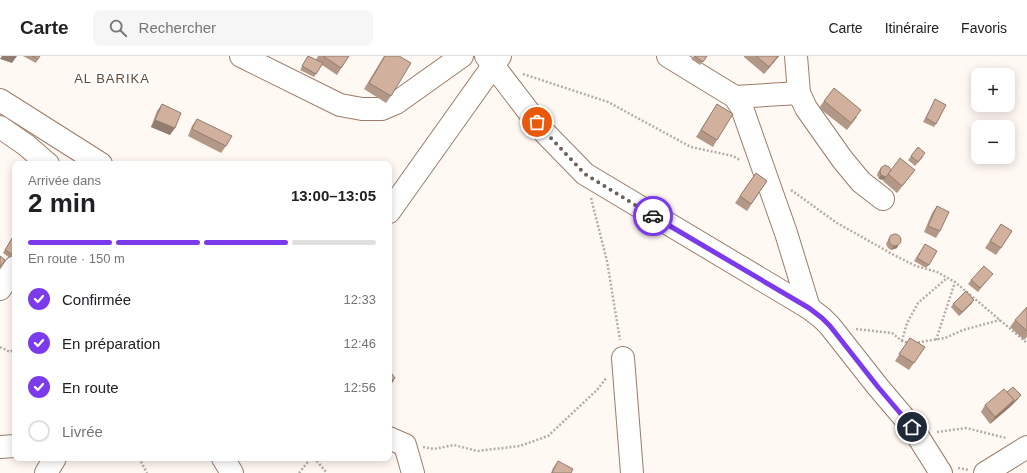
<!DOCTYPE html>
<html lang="fr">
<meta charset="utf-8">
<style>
:root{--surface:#fff;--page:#f6f6f6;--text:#202124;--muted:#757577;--line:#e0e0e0;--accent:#7c3aed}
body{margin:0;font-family:Helvetica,sans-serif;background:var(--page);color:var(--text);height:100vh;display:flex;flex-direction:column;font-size:15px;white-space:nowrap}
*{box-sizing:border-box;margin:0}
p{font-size:13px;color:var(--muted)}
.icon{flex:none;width:22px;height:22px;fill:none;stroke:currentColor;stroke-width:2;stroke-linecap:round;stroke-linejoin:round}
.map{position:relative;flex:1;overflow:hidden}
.details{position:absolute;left:12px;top:105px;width:380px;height:300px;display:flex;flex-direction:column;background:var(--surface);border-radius:8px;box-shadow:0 2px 10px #0003}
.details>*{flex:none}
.buttons{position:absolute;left:971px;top:12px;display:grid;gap:8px}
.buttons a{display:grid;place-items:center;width:44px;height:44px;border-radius:8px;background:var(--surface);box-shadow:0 2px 10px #0003;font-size:20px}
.pin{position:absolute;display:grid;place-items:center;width:34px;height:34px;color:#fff;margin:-17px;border:2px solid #fff;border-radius:50%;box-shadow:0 1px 4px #0007}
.courier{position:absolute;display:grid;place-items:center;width:40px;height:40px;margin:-20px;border:3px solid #7c3aed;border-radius:50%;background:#fff;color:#222;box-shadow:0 1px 5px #0007}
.head em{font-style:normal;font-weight:700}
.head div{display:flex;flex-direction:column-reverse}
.head{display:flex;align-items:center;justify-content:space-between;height:68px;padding:0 16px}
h1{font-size:26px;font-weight:700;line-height:30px}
.bar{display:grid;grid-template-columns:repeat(4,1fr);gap:6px 4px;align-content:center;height:48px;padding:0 16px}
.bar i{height:5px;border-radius:3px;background:var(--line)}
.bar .selected{background:var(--accent)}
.bar p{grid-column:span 4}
ol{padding:0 16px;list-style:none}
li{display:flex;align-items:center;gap:12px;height:44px}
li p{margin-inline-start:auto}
li .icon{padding:4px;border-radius:50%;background:var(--accent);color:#fff;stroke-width:4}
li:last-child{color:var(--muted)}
li i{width:22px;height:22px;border:2px solid var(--line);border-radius:50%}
header{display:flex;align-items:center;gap:24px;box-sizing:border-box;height:56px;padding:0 20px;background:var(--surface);border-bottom:1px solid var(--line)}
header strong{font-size:19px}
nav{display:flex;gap:22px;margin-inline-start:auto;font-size:14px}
.search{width:280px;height:36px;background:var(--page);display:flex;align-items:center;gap:10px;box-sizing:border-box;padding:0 14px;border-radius:8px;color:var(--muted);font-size:15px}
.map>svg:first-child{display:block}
</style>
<header>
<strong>Carte</strong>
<div class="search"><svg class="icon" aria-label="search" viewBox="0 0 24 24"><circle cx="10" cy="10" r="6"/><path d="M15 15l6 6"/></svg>Rechercher</div>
<nav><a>Carte</a><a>Itinéraire</a><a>Favoris</a></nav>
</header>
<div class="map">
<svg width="1027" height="417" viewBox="0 0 1027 417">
<rect width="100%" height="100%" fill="#fff8f3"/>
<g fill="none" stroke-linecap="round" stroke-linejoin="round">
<defs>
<g id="minor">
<path d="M241,0L340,49L362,53H382L396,47L462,0"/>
<path d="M486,0L545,77L585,118L809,252L822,262L830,270L878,331L912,371L941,417"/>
<path d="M668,0L735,41L742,52L786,177L809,252"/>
<path d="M796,0L799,37L806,52L842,103L861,126L883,143"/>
<path d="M735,41L799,37"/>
<path d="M0,44L101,108"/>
<path d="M0,71L26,89L48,108"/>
<path d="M389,156L500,0"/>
<path d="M0,233L15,211"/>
<path d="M623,302L632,417"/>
<path d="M389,382L405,389L413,417"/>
<path d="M0,391L15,390"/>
<path d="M223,402L232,417"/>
<path d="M46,417L55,402"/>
<path d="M985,417L1027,391"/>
</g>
</defs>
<!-- minor casing -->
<use href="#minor" stroke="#9b7d69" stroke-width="24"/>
<!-- path -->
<g stroke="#b5ada7" stroke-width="2.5" stroke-dasharray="2 2" stroke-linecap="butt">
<path d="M523,18L608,46L691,91L733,100L740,104"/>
<path d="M791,134L837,167L894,199L916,210L937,216L955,226L1027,287"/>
<path d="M591,142L607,205L620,284"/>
<path d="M856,273L892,277L902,285L909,287"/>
<path d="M936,284L955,226"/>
<path d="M902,285L907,267L918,247L947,222"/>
<path d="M914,287L945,282L963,274L1000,264"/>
<path d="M0,291L10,296L15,293"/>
<path d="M937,376L966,372L1006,382"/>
<path d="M423,391L434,393L454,389L477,395L520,390L548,380L597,334L607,321"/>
<path d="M139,402L147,417"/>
<path d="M314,402L327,417"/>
<path d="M958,412L969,414"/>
<path d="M299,417L311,402"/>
</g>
<!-- minor -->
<use href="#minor" stroke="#fff" stroke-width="22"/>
</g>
<!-- wall -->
<g fill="#b49887">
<path d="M23,0H40L36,7Z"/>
<path d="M308,0L316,4L318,0H349L337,19L322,9L314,21L300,14Z"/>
<path d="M384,0H399L391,40L386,47L364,33Z"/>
<path d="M694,0H707L700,9L691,3Z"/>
<path d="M744,0H779L764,18L744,1Z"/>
<path d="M935,44L936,68L934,71L923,66Z"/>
<path d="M824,45L857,61L847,74L819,52Z"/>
<path d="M162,48L170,79L151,71L157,55Z"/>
<path d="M717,48V84L713,91L696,81Z"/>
<path d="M197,63L226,90L221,97L188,80L192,70Z"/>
<path d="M918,91L923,101L915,110L908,104Z"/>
<path d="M881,112L884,124L879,123L877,119L878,116Z"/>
<path d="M915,114L897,137L883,125L888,118Z"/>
<path d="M756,117L767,125L747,155L735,147Z"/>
<path d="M937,150L940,175L936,182L924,176L932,157Z"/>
<path d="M1001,168V192L996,199L985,192Z"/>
<path d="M891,178L897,192L891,194L888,192L886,188Z"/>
<path d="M14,179L15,196L10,202L3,197Z"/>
<path d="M925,188L929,209L926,212L914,205Z"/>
<path d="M990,221L978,236L968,228L971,224Z"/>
<path d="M972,247L959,260L951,251L953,248Z"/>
<path d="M1027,251V281L1024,284L1010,271L1015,264Z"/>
<path d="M910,282L925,291L909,314L895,305Z"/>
<path d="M1018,343L1010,351L990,368L981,356L985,349Z"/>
<path d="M558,405L571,417H551L553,412Z"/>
</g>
<!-- shaded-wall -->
<g fill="#927c6e">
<path d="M2,0H17L12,7L0,3Z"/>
<path d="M778,0H779L764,18L769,11Z"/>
<path d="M155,64L175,72L170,79L151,71Z"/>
<path d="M881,119L886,121L884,124L879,123Z"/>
<path d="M899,188L897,192L891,194L894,190Z"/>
<path d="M974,244L972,247L959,260L962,256Z"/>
<path d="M395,322L393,326L389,329V327Z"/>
<path d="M1021,339L1018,343L1010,351L1012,348Z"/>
<path d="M1014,344L1010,351L990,368L995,361Z"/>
</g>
<!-- building -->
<g fill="#d1b19d" stroke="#927c6e">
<path d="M32,0H40L38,3Z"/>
<path d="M308,0L323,7L316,18L302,10Z"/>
<path d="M323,0H349L341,12Z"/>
<path d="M385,0H399L411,7L391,40L369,27Z"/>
<path d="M694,0H707L703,6Z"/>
<path d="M756,0H778L769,11Z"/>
<path d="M834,32L861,54L851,67L824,45Z"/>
<path d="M935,43L946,49L936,68L926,62Z"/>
<path d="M162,48L181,57L175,72L155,64Z"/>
<path d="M717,48L733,58L717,84L701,74Z"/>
<path d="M197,63L232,80L226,90L192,73Z"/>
<path d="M918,91L925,97L918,106L911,100Z"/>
<path d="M900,102L915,114L902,130L888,118Z"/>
<path d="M885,109L889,111L891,114L886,121L881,119L880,116L881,112Z"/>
<path d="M756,117L767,125L751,148L740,140Z"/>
<path d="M937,150L949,156L940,175L928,170Z"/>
<path d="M1001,168L1012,175L1001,192L990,185Z"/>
<circle cx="895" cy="184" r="6"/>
<path d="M14,179L15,180V196L13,199L5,194Z"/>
<path d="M925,188L937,195L929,209L917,202Z"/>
<path d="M0,200L5,204L0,211Z"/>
<path d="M984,210L993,218L980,232L971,224Z"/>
<path d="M966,235L974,244L962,256L953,248Z"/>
<path d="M1027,251V275L1015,264Z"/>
<path d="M910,282L925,291L914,307L899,298Z"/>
<path d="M389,314L395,322L389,327Z"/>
<path d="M1013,331L1021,339L1012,348L1014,344L1007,336Z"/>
<path d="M1004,333L1014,344L995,361L985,349Z"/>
<path d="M558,405L573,413L571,417H552Z"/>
</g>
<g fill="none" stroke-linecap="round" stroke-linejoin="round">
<!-- done -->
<path stroke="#6c625c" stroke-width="4" stroke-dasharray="0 7.2" d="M537,66L546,77L585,118L653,160"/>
<!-- route -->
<path stroke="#7c3aed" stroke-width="5" d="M653,160L809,252L822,262L830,270L878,331L912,371"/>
</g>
<g text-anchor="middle" stroke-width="4" stroke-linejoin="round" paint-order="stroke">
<!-- neighbourhood labels -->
<g font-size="13" letter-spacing="1" fill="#634836" stroke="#fff">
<text x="112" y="27">AL BARIKA</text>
</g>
</g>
</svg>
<div class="buttons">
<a>+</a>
<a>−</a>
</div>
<div class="pin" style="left:537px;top:66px;background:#ea580c"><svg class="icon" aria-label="bag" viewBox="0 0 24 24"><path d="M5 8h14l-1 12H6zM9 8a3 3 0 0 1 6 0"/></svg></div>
<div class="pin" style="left:912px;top:371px;background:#1f2937"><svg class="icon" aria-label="home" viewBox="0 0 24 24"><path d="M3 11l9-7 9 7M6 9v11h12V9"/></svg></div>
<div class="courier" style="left:653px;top:160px"><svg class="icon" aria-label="car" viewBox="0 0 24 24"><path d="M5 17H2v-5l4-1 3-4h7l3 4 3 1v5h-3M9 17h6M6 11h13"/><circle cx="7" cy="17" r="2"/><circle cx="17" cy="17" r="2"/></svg></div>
<section class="details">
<div class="head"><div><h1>2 min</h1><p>Arrivée dans</p></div><em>13:00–13:05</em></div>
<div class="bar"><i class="selected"></i><i class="selected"></i><i class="selected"></i><i></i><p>En route · 150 m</p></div>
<ol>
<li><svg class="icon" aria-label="check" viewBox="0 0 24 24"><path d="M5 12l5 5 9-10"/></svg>Confirmée<p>12:33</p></li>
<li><svg class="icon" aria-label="check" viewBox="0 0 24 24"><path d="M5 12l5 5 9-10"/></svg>En préparation<p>12:46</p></li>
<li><svg class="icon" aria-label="check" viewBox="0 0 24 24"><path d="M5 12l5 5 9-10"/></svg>En route<p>12:56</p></li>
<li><i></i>Livrée</li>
</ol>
</section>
</div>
